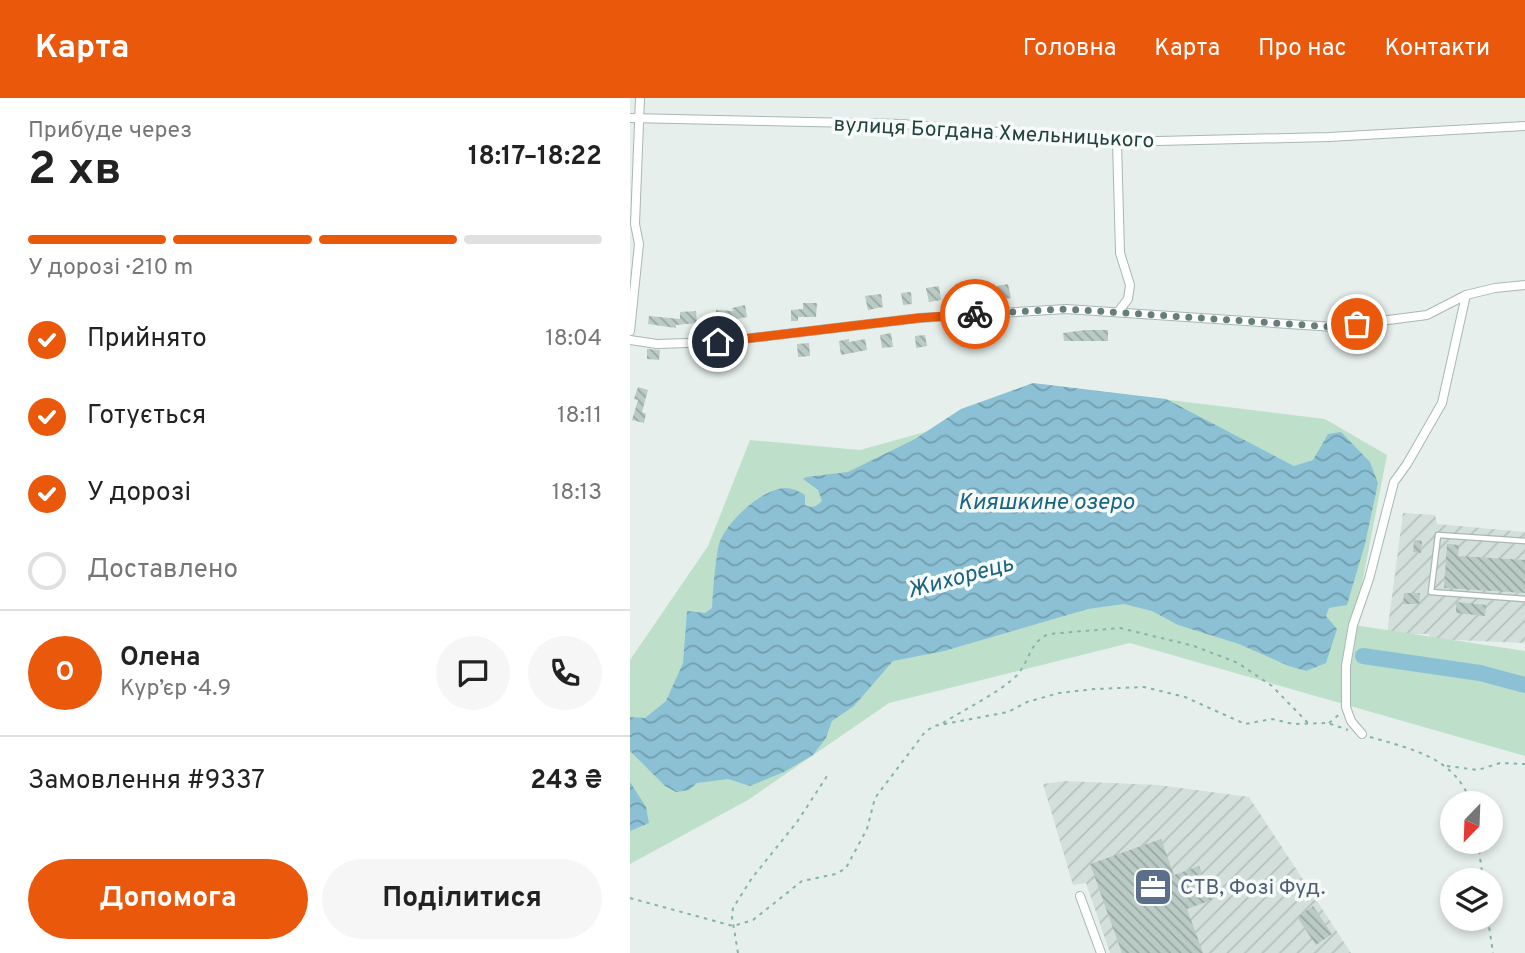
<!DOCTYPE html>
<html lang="uk">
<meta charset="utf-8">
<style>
:root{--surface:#fff;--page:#f6f6f6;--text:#222;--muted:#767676;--line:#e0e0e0;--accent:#ea580c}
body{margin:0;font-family:Overpass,sans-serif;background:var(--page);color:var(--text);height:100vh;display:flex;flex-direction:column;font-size:26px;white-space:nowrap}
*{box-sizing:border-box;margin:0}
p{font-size:23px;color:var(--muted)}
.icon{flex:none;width:38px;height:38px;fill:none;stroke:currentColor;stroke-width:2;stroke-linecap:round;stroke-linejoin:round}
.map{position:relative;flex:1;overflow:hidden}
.drawer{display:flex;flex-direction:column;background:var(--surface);width:630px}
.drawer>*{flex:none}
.needle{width:46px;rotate:203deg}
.fabs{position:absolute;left:810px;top:693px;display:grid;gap:14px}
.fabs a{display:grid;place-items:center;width:63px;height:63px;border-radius:50%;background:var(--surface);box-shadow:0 4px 10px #0003;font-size:35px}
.pin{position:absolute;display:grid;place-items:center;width:60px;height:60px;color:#fff;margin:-30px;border:4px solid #fff;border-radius:50%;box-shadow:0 2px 7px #0007}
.courier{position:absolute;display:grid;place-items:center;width:70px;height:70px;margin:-35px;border:5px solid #ea580c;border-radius:50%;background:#fff;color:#222;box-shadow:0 2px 9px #0007}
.head em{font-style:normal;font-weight:700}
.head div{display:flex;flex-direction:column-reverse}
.head{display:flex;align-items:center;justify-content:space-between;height:119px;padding:0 28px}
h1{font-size:46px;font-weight:700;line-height:52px}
.bar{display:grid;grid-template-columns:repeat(4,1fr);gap:10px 7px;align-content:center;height:84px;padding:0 28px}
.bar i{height:9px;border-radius:5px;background:var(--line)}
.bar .active{background:var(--accent)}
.bar p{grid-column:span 4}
.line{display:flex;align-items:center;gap:18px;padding:0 28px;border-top:2px solid var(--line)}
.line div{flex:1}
.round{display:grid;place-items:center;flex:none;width:74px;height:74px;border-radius:37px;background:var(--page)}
ol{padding:0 28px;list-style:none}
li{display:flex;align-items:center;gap:21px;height:77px}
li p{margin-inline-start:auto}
li .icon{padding:7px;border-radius:50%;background:var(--accent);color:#fff;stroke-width:4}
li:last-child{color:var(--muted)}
li i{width:38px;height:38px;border:4px solid var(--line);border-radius:50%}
.button{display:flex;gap:14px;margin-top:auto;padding:14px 28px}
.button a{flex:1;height:80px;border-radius:42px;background:var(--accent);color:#fff;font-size:28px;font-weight:700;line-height:80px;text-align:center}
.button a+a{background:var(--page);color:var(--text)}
header{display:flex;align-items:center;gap:42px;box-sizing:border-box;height:98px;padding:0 35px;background:var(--accent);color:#fff}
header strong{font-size:33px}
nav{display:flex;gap:38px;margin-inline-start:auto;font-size:24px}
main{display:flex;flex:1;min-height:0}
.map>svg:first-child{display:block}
</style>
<header>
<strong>Карта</strong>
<nav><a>Головна</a><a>Карта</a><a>Про нас</a><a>Контакти</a></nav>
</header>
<main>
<section class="drawer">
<div class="head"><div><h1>2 хв</h1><p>Прибуде через</p></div><em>18:17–18:22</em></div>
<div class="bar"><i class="active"></i><i class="active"></i><i class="active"></i><i></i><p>У дорозі · 210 m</p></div>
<ol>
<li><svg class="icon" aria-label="check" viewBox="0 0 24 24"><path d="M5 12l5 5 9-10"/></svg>Прийнято<p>18:04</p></li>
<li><svg class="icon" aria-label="check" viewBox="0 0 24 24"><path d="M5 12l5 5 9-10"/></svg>Готується<p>18:11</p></li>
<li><svg class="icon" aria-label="check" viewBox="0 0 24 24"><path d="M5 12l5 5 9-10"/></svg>У дорозі<p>18:13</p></li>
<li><i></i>Доставлено</li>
</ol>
<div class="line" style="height:126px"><b class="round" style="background:var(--accent);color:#fff">О</b><div><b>Олена</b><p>Кур’єр · 4.9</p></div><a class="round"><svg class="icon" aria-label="chat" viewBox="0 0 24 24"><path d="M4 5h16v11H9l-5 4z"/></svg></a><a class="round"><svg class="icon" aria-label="phone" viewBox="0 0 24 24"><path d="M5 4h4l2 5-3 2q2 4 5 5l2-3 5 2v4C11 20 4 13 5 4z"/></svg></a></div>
<div class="line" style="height:91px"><div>Замовлення #9337</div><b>243 ₴</b></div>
<div class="button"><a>Допомога</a><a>Поділитися</a></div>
</section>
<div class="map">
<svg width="895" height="855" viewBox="0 0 895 855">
<defs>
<pattern id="industrial-furrows" width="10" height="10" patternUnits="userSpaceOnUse" patternTransform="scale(1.75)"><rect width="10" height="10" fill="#d3dfdb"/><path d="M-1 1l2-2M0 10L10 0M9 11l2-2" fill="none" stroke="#b5c1bd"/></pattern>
<pattern id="water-waves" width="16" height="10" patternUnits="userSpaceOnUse" patternTransform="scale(1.75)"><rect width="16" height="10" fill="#8cc1d5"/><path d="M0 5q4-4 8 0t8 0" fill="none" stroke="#729eae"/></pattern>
<pattern id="building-back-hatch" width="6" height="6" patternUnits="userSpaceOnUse" patternTransform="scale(1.75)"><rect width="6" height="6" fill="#bacac5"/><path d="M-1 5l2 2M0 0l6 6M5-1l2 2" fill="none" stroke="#97a6a1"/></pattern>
</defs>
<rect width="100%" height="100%" fill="#e6efec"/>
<!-- industrial -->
<g fill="url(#industrial-furrows)">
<path d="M773,415L805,417L807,426L895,434V545L800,541L799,536H757Z"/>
<path d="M435,683L528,687L619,699L721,855H480L456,785L443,787L413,686Z"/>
</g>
<!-- grass -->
<path fill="#bee0cb" d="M450,291L695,321L757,357L724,527L895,553V658L500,545L259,605L118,702L0,766V562L78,448L120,342L230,352Z"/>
<!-- water -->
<g fill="url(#water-waves)">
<path d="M403,285L536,301L664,368L683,362L698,336L711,334L740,364L748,385L735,446L717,507L699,510L696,518L707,531L696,565L676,573L659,568L609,546L548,527L522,513L494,506L458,511L314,553L263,563L224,608L202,623L196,640L183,657L154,674L120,688L98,681L67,685L59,692L46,694L35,688L0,653V619L15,620L36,603L53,565L57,513L75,515L82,510C83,489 85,469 88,450C92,427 131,391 155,390C162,390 169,393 175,397V407C182,411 187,408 192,403L188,392L173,381L176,379L218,374L285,341L331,311Z"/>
<path d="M0,684L16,709L19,725L0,733Z"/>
</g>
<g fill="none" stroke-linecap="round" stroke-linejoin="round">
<!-- river -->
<path stroke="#8cc1d5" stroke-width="16" d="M733,558L850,575L895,587"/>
</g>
<!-- building -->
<g fill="url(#building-back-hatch)">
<path d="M336,184L339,199L327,201L325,186Z"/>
<path d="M378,186L381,200L369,202L367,188Z"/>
<path d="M309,188L311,202L299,204L296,190Z"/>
<path d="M281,194L282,206L273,207L271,195Z"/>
<path d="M251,196L253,209L238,212L235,198Z"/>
<path d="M173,205H187L186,219H168V223H161V212L173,211Z"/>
<path d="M115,207L117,219L97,223L96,225H86V212L103,213L102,210Z"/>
<path d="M66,213L67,225L46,227V230L18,226L19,218L50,221V214Z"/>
<path d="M456,232H478V243H434L433,235Z"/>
<path d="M350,234L352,246L332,249L330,238Z"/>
<path d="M261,235L263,249L252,250L250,237Z"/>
<path d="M295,237L297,248L286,250L285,238Z"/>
<path d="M219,241V244L235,241L237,252L211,257L209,243Z"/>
<path d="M179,245L180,258L168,259L167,246Z"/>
<path d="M100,250V261H87V251Z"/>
<path d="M17,251L30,252L29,262L17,261Z"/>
<path d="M8,289L18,292L12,314L16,316L14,325L2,322L8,302L4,301Z"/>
<path d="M784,442L792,443L791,455L783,454Z"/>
<path d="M817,446L829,447L828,458L895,462V495L814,490Z"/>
<path d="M774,495H790L789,506H773Z"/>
<path d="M826,504L856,507L855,518L826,515Z"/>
<path d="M531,741L544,777L569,768L582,802L557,811L573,855H492L460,766Z"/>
<path d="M683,808L702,836L686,847L667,819Z"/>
</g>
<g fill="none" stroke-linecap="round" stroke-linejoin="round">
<defs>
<path id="service" d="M895,443L808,437L801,494L895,501"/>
<g id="minor">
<path d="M0,20L272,26L487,44L699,39L895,28"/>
<path d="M487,44L490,155L500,187L498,201L488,214"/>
<path d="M0,233L9,146L5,126L10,0"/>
<path d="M0,242L27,246L88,244L289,220L436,211L704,229L797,217L836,197L865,190L895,187"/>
<path d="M732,636L721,623L716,609V568L723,527L739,481L764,384L777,366L812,305L836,197"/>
<path d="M450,798L471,855"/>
</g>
</defs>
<!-- service casing -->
<use href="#service" stroke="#a8b8b4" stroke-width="7"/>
<!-- minor casing -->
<use href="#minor" stroke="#a8b8b4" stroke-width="10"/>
<!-- path -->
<g stroke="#85b4ab" stroke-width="2" stroke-dasharray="3.5 5" stroke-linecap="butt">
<path d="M313,625C333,612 371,594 387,577C401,561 399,544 419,536L490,530L564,548L608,565L642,588L679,626"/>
<path d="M699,625L711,615"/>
<path d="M740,639C782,651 826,660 841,705"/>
<path d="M817,668L848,672L870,665L895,666"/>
<path d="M848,744L853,782"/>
<path d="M0,800L103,828L123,822L172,783L206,776L216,770L237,731L245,700L295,634L304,628L378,614L397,604L429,595L465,591L514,589L555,599L615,626L642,621L663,626L698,625L718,632"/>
<path d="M858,821L863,855"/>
<path d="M108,855L102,819L103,810L122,780L167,724L199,675"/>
</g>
<!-- service -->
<use href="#service" stroke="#fff" stroke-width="4.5"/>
<!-- minor -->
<use href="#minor" stroke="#fff" stroke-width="8"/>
</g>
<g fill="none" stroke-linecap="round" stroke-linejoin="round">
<!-- done -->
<path stroke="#677f7b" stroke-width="7" stroke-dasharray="0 12.6" d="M345,216L436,211L704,229L727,226"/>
<!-- route -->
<path stroke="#ea580c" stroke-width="9" d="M88,244L289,220L345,216"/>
</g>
<!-- icons -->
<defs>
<symbol id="office-square" viewBox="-11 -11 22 22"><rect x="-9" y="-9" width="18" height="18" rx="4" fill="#5c6f8a" stroke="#f7fbf9"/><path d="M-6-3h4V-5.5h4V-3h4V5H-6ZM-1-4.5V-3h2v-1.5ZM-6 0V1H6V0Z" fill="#fff"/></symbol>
</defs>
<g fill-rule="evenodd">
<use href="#office-square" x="501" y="767" width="44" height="44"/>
</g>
<g text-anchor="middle" stroke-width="7" stroke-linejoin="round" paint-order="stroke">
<!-- street labels -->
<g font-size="21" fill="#23423e" stroke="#f7fbf9">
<text transform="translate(364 34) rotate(3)" y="7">вулиця Богдана Хмельницького</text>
</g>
<!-- service labels -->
<g font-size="21" fill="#4e5e75" stroke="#f7fbf9" text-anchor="start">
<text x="550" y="796">СТВ, Фозі Фуд.</text>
</g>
<!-- water labels -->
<g font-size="23" font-style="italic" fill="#1a6481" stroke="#f7fbf9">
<text x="416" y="411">Кияшкине озеро</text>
<text transform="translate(330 478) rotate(-15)" y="8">Жихорець</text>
</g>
</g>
</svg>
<div class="fabs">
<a><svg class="needle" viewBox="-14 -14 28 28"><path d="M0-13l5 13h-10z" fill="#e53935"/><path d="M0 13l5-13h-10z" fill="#767676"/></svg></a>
<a><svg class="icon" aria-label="layers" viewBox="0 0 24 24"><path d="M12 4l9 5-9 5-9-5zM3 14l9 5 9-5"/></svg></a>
</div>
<div class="pin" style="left:727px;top:226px;background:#ea580c"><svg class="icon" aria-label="bag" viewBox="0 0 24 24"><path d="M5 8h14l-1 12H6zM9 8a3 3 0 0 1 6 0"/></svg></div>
<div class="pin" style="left:88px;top:244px;background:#1f2937"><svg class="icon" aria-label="home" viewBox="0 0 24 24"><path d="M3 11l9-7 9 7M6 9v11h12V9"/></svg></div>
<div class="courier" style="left:345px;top:216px"><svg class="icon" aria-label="bike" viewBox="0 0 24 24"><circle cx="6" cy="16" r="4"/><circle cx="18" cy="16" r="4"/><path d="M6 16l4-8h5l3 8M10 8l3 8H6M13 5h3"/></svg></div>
</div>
</main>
